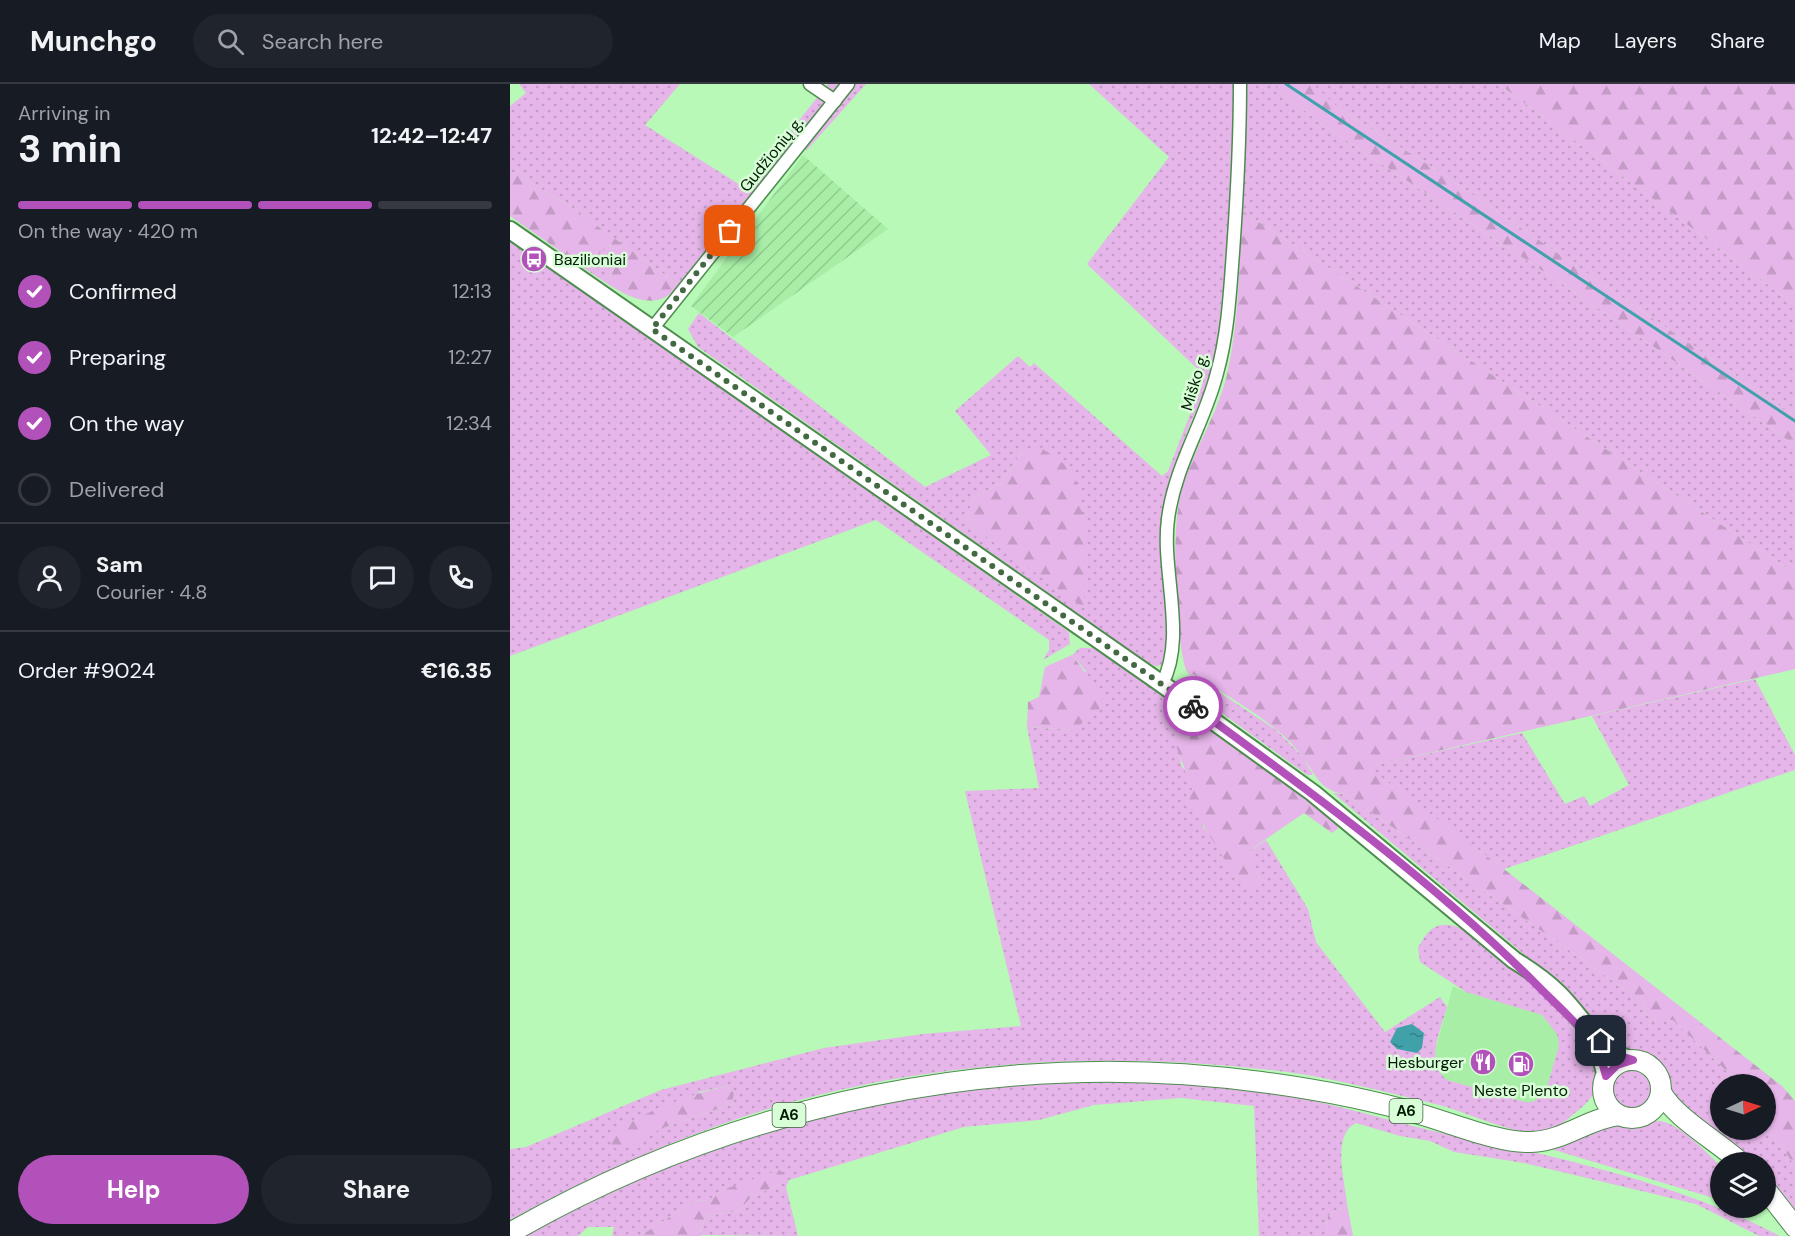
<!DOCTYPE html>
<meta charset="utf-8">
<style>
:root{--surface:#171b24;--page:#20242c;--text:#f1f3f6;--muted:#9ea1a6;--line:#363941;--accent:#b151b9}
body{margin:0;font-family:"DM Sans",sans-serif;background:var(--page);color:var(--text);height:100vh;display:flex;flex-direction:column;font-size:22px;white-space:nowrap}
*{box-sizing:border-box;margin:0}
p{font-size:20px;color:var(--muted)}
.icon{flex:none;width:33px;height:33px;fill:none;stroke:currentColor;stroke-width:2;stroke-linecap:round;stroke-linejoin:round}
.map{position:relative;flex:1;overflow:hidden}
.details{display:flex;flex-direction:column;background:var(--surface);width:510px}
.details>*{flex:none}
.needle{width:39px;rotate:86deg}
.buttons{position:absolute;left:1200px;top:990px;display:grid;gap:12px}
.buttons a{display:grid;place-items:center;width:66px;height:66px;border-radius:50%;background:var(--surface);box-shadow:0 2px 4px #0004;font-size:30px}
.pin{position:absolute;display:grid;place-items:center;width:51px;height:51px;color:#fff;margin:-26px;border-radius:12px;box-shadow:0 3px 9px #0006}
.courier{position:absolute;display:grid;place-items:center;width:60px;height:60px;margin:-30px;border:4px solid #b151b9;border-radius:50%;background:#fff;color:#222;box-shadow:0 2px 8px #0007}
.head em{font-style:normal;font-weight:700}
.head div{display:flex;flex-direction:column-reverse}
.head{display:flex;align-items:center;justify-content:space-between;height:102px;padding:0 18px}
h1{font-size:39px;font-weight:700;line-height:45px}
.bar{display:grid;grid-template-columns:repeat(4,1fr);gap:9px 6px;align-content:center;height:72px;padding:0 18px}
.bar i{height:8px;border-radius:4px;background:var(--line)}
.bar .active{background:var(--accent)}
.bar p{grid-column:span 4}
.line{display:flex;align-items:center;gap:15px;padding:0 18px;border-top:2px solid var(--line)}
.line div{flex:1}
.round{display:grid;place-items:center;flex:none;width:63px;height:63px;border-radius:32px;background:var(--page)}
ol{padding:0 18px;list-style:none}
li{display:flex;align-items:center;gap:18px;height:66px}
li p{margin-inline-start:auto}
li .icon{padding:6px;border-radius:50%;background:var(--accent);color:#fff;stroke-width:4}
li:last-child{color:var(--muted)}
li i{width:33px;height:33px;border:3px solid var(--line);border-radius:50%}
.action{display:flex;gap:12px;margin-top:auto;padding:12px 18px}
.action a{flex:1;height:69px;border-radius:36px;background:var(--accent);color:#fff;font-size:24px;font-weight:700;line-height:69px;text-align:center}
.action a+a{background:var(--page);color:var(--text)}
header{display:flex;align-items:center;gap:36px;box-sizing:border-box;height:84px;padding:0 30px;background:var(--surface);border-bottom:2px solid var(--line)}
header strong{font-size:28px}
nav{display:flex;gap:33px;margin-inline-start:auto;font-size:21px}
.search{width:420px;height:54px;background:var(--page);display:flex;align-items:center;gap:15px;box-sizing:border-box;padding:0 21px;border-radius:33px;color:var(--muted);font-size:22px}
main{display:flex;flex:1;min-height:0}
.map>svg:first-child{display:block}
</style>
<header>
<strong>Munchgo</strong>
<div class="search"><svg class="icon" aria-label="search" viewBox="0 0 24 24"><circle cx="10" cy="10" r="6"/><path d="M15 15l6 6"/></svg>Search here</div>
<nav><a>Map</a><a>Layers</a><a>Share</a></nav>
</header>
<main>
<section class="details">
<div class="head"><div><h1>3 min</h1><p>Arriving in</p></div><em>12:42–12:47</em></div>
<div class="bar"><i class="active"></i><i class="active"></i><i class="active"></i><i></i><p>On the way · 420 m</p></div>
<ol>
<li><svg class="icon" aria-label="check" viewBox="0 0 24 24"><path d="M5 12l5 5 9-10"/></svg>Confirmed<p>12:13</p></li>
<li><svg class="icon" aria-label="check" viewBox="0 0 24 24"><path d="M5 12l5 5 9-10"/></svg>Preparing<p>12:27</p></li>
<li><svg class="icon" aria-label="check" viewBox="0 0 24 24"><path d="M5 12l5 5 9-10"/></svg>On the way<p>12:34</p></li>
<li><i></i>Delivered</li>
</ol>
<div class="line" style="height:108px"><a class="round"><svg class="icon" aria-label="person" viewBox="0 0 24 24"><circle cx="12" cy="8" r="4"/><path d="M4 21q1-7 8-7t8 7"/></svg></a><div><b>Sam</b><p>Courier · 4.8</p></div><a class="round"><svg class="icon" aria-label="chat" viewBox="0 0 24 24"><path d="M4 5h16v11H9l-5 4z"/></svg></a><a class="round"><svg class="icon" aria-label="phone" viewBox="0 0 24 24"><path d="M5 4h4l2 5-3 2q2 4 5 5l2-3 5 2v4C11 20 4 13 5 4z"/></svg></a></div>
<div class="line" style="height:78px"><div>Order #9024</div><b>€16.35</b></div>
<div class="action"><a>Help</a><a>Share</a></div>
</section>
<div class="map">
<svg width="1285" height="1152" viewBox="0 0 1285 1152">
<defs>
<pattern id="industrial-furrows" width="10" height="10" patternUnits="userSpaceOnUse" patternTransform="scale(1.5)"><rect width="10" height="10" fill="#a8eea7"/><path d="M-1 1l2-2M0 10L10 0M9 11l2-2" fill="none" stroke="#8fcc8e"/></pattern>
<pattern id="grass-dots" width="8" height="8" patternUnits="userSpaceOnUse" patternTransform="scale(1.5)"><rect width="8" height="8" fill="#e6b5e9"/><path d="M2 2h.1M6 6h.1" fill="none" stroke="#c49bc6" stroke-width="1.8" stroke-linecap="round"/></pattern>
<pattern id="forest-firs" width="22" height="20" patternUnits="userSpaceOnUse" patternTransform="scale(1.5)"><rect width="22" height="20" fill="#e6b5e9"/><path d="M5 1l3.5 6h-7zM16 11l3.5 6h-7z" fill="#c49bc6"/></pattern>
<pattern id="water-ripples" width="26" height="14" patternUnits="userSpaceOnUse" patternTransform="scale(1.5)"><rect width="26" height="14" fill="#40a1aa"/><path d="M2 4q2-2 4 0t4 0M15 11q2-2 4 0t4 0" fill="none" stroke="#338288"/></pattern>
</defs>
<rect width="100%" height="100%" fill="#b8f9b7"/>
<!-- built -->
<path fill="#a8eea7" d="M943,902L956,908L1023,926L1032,931L1048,950L1049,961L1036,1007L1031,1014L1023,1018H1015L937,996L930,991L925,981L924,971Z"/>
<!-- industrial -->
<path fill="url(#industrial-furrows)" d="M293,71L378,145L223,253L181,222Z"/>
<!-- grass -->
<g fill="url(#grass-dots)" fill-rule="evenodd">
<path d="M9,0H170L135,41L235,104L318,0H330L169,201L57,120L0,87V22L16,9Z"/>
<path d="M344,0H356L296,67L294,62Z"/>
<path d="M579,0H724L719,153L706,268L700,295L676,350L660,402L652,455L657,564L652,581L645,582L634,576L188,263L178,245L189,229L415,403L481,371L445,327L508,272L520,283L524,279L652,392L658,387L695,292L577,180L659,73ZM513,366L574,523L456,438L463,414L491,399Z"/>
<path d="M735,0H762L810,39L1072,213L1285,361V489L732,127Z"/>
<path d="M801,0H989L1285,221V332L928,87L830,25Z"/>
<path d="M0,156L559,548L560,560L533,576L539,566V556L366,436L0,572Z"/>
<path d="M98,160L111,172L96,199L74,184Z"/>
<path d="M570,564H582L591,568L677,628L666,639L671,681L678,691L693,743L704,755L727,796L750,794L739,767L756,756L798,825L806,858L875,948L930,913L937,923C931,946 914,979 937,996L1015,1018H1023L1036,1007L1049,961L1047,950L1032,931L956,908L910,878L908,864C914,853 920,842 933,841C942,840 952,844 960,849C988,866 1087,956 1089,987C1091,1005 1079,1018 1066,1028C1055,1037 1045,1048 1030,1049C998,1050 954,1026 921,1019C868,1006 815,992 761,986C576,965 383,978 207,1042C135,1068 67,1100 0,1136V1065L16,1063L151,1006L314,964L413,950L511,942L455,707L529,704L517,643L563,646L576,587L562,571ZM217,1002L224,1009L222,1020L153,1044L189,1008Z"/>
<path d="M676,586L766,646L793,673L803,691H797L698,619Z"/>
<path d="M1245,595L1285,671V686L994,785L857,683L1012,649L1055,720L1074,712L1080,722L1119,701L1082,632Z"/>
<path d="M823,709L835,710L1132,917L1136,931L1147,936H1163L1227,997L1237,996L1241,1000H1210V1046H1256V1041L1285,1082V1132L1256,1098V1078H1237L1160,1014L1157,996L1153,986L1144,977L1108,967L1035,888Z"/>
<circle cx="1123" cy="1006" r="20"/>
<path d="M538,998C617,998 696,997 774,1011C832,1021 888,1040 946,1052C1052,1073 1175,1102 1270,1152H1249L1186,1120L1014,1079L944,1068L920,1057L890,1052L846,1039C821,1051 835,1097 837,1120L818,1132L816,1152H749L744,1022L671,1014L584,1021L529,1036L454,1043L279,1096L276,1103L288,1152L189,1151L196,1132L229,1127L241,1113L273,1099L215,1105L198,1116L185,1117L130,1152H102L104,1143H78L68,1152H12C78,1120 143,1086 212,1062C317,1026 427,1006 538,998Z"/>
<path d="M1104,1037C1124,1045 1133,1034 1150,1037C1172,1041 1194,1067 1210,1081V1116L1041,1065Z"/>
</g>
<!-- forest -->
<g fill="url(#forest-firs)">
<path d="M762,0H801L806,3L830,25L928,87L1285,332V361L1072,213L810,39Z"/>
<path d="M989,0H1285V221Z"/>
<path d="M0,87L57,120L169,201C148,229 120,214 96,199L111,173L99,160L74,184L0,132Z"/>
<path d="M732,127L1285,489V585L858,683L994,785L1272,1002L1285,1017V1082L1256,1041V1000H1241L1237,996L1227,997L1163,936H1147L1136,931L1132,917L835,710C809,707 806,690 792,672C766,637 713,610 676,586C665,550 661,446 671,409C682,367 709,330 718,286C729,235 729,180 732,127Z"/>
<path d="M530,363L564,387L575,443L574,524L456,438L463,414L491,399L513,366Z"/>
<path d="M562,571L593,612L589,626L563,646L517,643L518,618L529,613L535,583Z"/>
<path d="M677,628L832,741L822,749L794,729L740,766L750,795L738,808L727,796L679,718L682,705L665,659L666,639Z"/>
<path d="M217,1002L224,1009L222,1020L153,1044L110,1067L101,1061L104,1046C141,1026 176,1011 217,1002Z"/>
<path d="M269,1086L275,1090L273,1099L241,1113L229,1127L196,1132L189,1150L192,1152H130L185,1117L198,1116L215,1105Z"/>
<path d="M837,1120L843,1152H816L818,1132Z"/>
</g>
<!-- water -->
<path fill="url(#water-ripples)" d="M902,940L914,949L912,964L907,969L887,965L880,958L887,944Z"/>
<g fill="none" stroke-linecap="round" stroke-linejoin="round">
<!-- stream -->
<path stroke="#40a1aa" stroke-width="3" d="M776,0L1285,337"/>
<defs>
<g id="minor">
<path d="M300,0L325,17"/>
<path d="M142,245L338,0"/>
<path d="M652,600C677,553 651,487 658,435C665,381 694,340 707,289C718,250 720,208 723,168C727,112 730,56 730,0"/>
</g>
<g id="secondary">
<path d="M0,146L652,600L803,709L1004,876C1020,886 1035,896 1048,909C1072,932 1090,969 1123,976"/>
<path d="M1080,958L1091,974L1096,992"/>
</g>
<g id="trunk">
<circle cx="1122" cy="1005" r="29"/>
<path d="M1151,1008C1164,1033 1207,1057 1230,1078"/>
<path d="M1256,1106L1285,1143"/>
<path d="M0,1149C226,1019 492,963 751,998C804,1005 858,1015 909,1030C942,1039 988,1059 1021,1058C1054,1057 1077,1035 1108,1031"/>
</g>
</defs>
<!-- minor casing -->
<use href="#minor" stroke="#4e8b4f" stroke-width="15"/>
<!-- secondary casing -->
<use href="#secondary" stroke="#4e8b4f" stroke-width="20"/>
<!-- trunk casing -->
<use href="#trunk" stroke="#4e8b4f" stroke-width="22"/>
<!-- minor -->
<use href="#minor" stroke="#fff" stroke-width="12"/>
<!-- secondary -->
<use href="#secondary" stroke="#fff" stroke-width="16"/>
<!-- trunk -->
<use href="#trunk" stroke="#fff" stroke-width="20"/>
</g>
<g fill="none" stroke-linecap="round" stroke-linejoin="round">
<!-- done -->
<path stroke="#436943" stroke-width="6" stroke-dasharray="0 10.8" d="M220,147L142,245L683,622"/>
<!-- route -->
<path stroke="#b151b9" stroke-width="8" d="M683,622C801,708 922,796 1026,900C1051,926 1089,955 1096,992L1107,981L1123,976L1107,971L1091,957"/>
</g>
<!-- icons -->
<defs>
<symbol id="bus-disc" viewBox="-11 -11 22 22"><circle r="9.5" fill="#b151b9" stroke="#d8fed7"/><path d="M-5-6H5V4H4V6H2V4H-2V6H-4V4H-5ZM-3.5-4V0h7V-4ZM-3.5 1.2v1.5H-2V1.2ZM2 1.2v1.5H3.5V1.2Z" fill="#fff"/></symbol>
<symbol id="restaurant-disc" viewBox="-11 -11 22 22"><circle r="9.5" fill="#b151b9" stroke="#d8fed7"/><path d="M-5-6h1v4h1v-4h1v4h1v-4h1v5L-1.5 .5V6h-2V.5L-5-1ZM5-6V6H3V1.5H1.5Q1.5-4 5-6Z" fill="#fff"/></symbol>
<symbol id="fuel-disc" viewBox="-11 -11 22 22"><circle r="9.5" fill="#b151b9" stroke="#d8fed7"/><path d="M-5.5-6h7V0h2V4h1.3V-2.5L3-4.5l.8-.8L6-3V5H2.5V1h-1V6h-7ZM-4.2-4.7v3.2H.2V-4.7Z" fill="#fff"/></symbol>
</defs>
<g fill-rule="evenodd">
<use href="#bus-disc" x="9" y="160" width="30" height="30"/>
<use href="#restaurant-disc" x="958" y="963" width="30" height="30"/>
<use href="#fuel-disc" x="996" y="965" width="30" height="30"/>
</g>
<g text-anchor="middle" stroke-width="5" stroke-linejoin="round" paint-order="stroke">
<!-- shield labels -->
<g fill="#d8fed7" stroke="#446044" stroke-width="1.5">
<rect x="879.5" y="1015" width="33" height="24" rx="4.5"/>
<rect x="262.5" y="1019" width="33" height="24" rx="4.5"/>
</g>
<g font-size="15" font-weight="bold" fill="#041c05">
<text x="896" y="1032">A6</text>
<text x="279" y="1036">A6</text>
</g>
<!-- street labels -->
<g font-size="16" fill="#041c05" stroke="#d8fed7">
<text transform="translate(261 70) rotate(-51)" y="6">Gudžionių g.</text>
<text transform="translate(684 298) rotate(-73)" y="6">Miško g.</text>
</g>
<!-- poi labels -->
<g font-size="16" fill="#041c05" stroke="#d8fed7" text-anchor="start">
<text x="44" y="181">Bazilioniai</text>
<text x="954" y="984" text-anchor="end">Hesburger</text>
<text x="1011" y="1012" text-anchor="middle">Neste Plento</text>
</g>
</g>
</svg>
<div class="buttons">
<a><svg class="needle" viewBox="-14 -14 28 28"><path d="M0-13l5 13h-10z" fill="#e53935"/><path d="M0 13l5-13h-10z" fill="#9ea1a6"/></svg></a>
<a><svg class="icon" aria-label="layers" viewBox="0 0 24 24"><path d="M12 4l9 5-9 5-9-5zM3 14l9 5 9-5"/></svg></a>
</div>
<div class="pin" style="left:220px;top:147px;background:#ea580c"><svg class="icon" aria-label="bag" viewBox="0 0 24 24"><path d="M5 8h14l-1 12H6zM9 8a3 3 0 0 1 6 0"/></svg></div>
<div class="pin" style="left:1091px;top:957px;background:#1f2937"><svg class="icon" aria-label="home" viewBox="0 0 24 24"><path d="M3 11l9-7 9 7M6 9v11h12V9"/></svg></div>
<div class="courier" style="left:683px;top:622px"><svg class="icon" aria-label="bike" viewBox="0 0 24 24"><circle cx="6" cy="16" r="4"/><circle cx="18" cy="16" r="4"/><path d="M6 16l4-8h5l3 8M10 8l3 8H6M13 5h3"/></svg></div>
</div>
</main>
